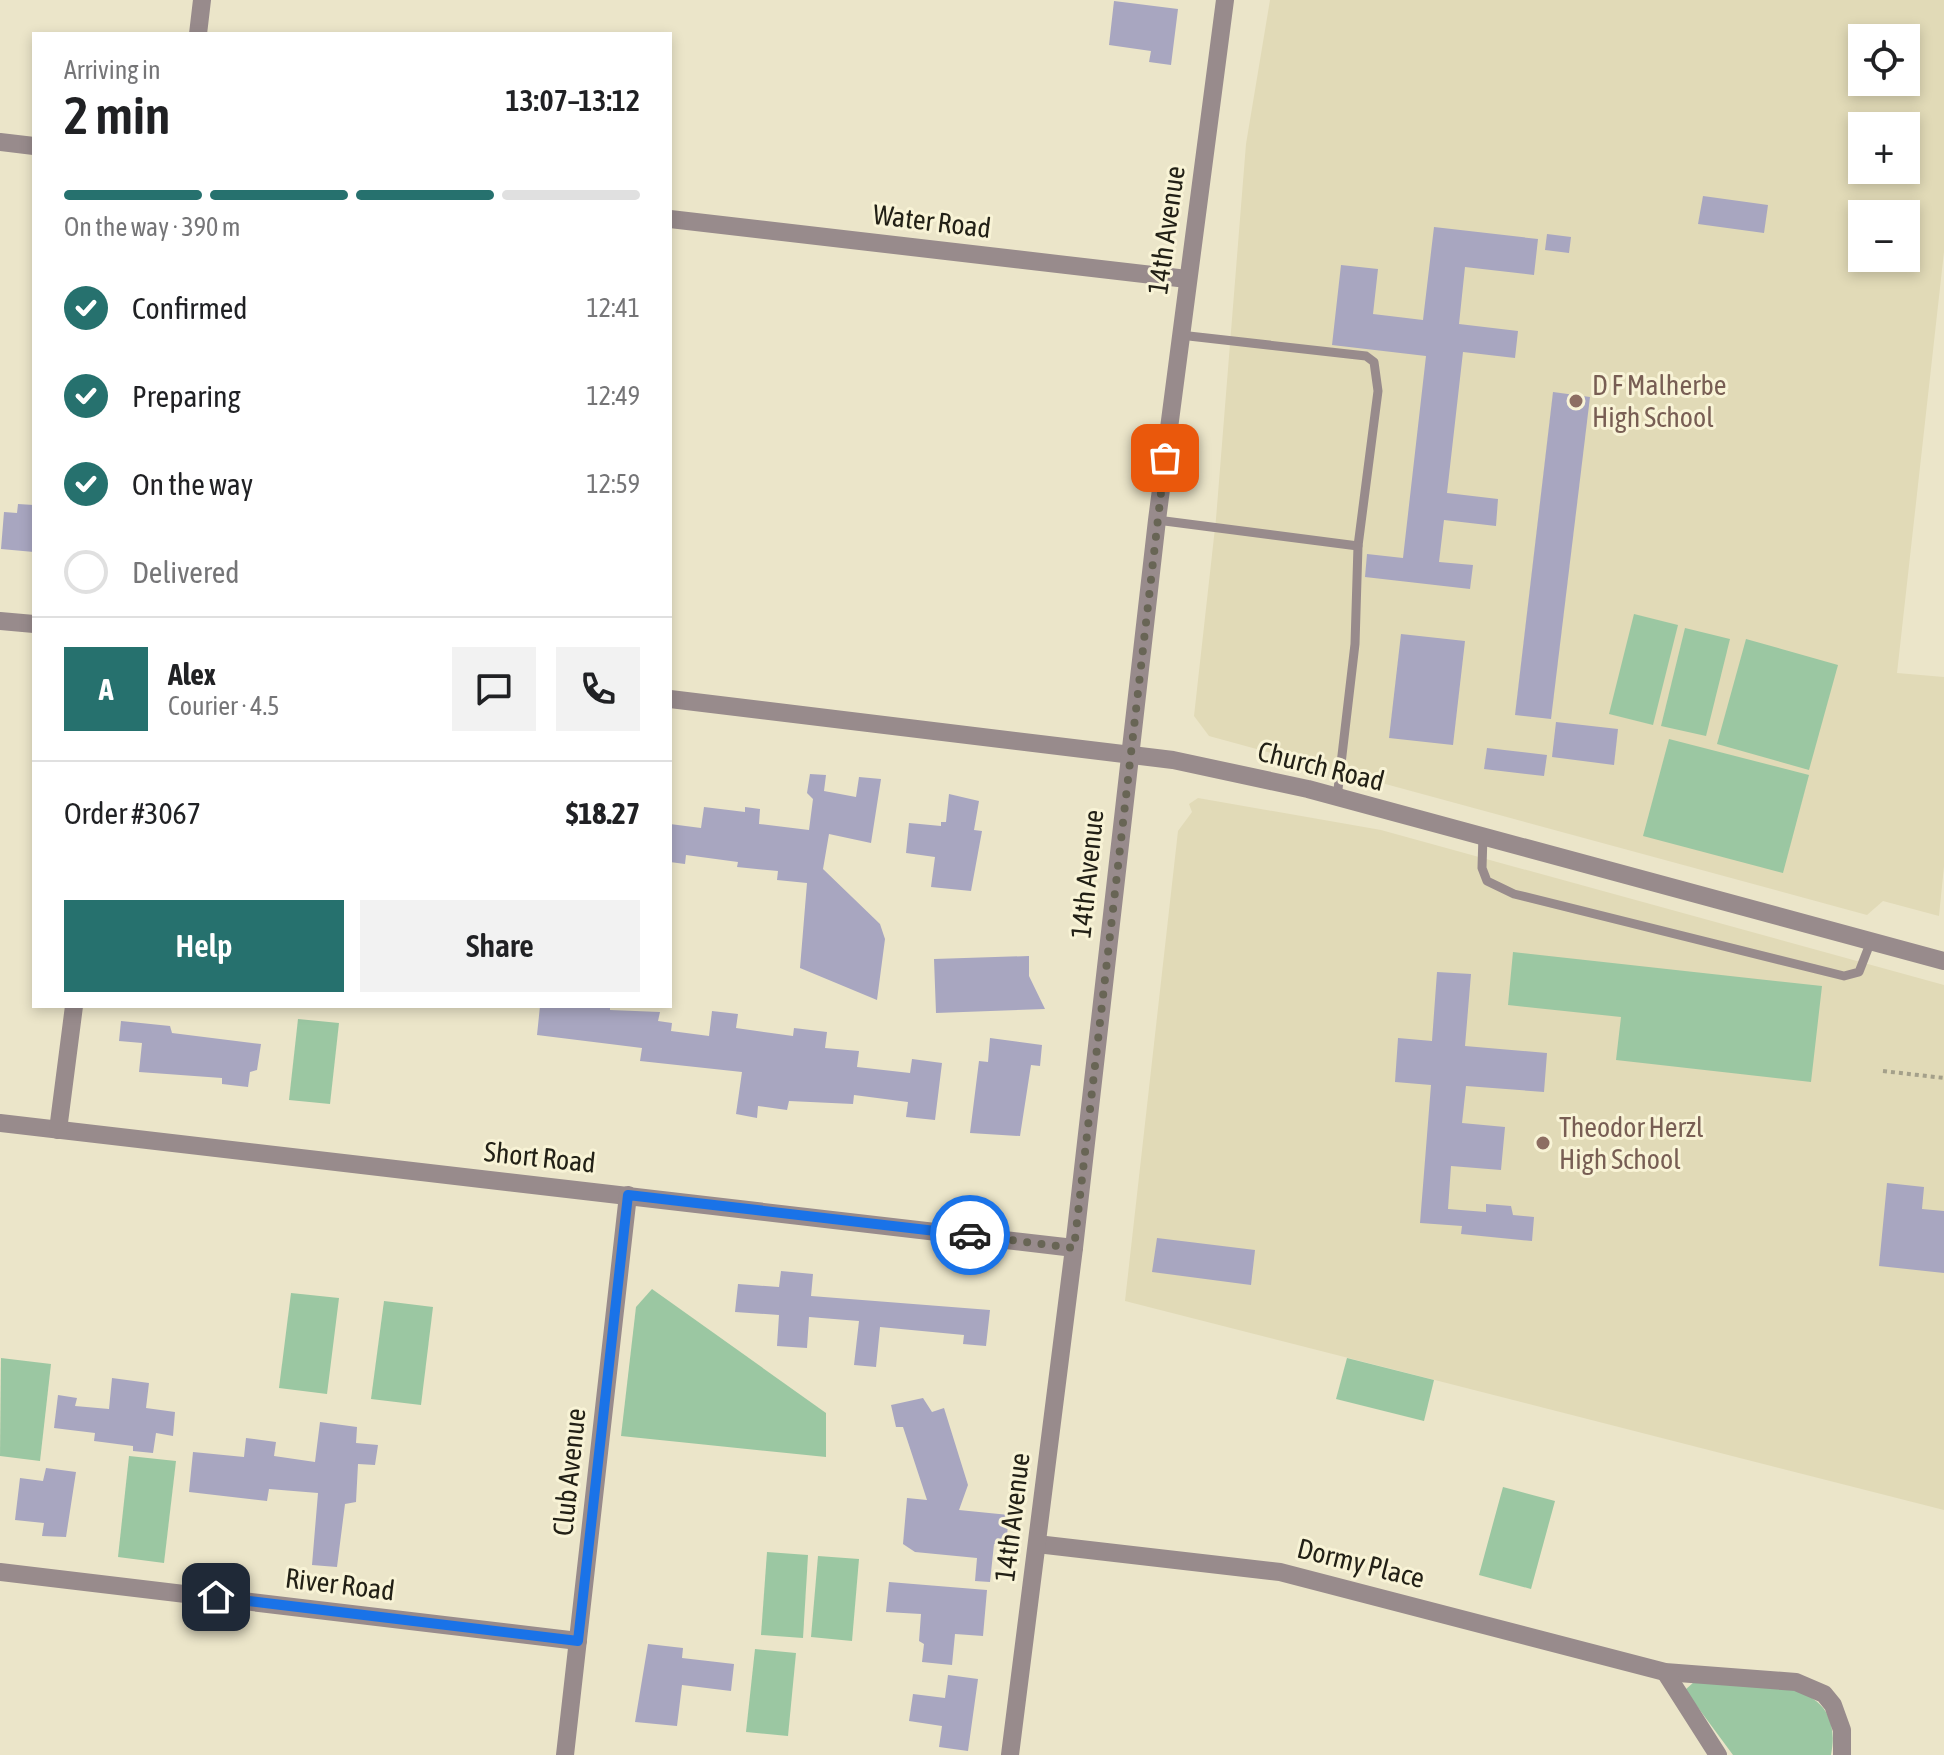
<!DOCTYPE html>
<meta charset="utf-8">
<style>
:root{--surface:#fff;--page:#f2f2f2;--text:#202124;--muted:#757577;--line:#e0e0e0;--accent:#26716e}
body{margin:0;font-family:"Asap Condensed",sans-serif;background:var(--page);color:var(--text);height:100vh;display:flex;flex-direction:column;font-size:30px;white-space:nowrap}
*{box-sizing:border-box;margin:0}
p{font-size:26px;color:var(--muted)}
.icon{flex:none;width:44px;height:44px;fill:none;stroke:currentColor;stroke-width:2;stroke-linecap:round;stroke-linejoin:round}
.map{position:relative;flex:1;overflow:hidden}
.panel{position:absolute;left:32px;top:32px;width:640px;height:976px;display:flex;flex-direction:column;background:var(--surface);border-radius:0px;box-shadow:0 4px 12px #0003}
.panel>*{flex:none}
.buttons{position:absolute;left:1848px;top:24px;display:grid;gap:16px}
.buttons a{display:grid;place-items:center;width:72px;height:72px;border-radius:0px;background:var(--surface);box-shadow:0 4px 12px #0003;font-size:40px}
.pin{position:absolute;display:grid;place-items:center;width:68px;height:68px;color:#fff;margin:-34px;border-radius:16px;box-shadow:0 4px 12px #0006}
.courier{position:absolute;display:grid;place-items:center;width:80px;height:80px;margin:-40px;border:6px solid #1a73e8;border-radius:50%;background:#fff;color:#222;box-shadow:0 2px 10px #0007}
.headline em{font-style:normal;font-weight:600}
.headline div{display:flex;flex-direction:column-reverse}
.headline{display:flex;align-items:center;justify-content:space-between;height:136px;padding:0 32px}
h1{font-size:52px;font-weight:600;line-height:60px}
.bar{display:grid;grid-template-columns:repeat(4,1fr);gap:12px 8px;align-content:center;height:96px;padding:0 32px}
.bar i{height:10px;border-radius:6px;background:var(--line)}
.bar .active{background:var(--accent)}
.bar p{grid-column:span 4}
.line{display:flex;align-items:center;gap:20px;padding:0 32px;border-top:2px solid var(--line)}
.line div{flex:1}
.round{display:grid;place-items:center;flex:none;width:84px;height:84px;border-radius:0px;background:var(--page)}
ol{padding:0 32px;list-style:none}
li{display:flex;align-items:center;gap:24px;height:88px}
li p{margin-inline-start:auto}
li .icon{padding:8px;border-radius:50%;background:var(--accent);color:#fff;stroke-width:4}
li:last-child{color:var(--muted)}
li i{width:44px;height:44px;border:4px solid var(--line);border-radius:50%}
.cta{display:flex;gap:16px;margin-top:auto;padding:16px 32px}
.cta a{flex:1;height:92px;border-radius:0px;background:var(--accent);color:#fff;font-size:32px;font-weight:600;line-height:92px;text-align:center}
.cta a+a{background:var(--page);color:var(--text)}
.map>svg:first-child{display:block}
</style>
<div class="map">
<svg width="1944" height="1755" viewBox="0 0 1944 1755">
<rect width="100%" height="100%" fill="#ebe5c9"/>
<!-- built -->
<g fill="#e1dab7" fill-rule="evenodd">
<path d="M1270,0H1944V252L1897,673L1944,677V866L1939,916L1883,901L1867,915L1209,736L1194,716L1216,519L1246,144ZM1862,38H1906V82H1862ZM1862,126H1906V170H1862ZM1862,214H1906V258H1862Z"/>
<path d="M1198,798L1381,830L1944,985V1510L1125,1301L1178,831L1192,812L1189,804Z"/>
</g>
<!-- green -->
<g fill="#9bc7a2">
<path d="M1634,614L1678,625L1653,725L1609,714Z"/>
<path d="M1685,628L1730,639L1706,736L1661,726Z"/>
<path d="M1746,639L1838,665L1809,770L1717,744Z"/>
<path d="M1669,739L1809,775L1783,873L1643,836Z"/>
<path d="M1513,952L1822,986L1811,1082L1616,1060L1621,1017L1508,1005Z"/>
<path d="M298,1019L339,1023L330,1104L289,1100Z"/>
<path d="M652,1289L826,1413V1457L621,1436L636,1307Z"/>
<path d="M291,1293L339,1298L327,1394L279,1388Z"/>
<path d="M384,1301L433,1307L421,1405L371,1399Z"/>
<path d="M1,1358L51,1364L40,1461L0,1456Z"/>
<path d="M1347,1358L1434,1380L1424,1421L1336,1399Z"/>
<path d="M129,1456L176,1461L164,1563L118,1557Z"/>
<path d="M1503,1487L1555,1501L1531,1589L1479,1575Z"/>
<path d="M767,1552L808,1555L803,1638L761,1635Z"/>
<path d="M818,1556L859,1559L852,1641L811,1637Z"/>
<path d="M755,1649L796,1653L788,1736L746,1732Z"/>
<path d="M1694,1682C1748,1685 1847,1672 1831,1755H1733L1685,1690Z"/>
</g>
<!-- building -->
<g fill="#a8a6c0">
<path d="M1114,1L1178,9L1171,65L1149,62L1151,51L1109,45Z"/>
<path d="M1703,196L1768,205L1764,233L1698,224Z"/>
<path d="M1434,227L1538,239L1534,275L1465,267L1459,324L1518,331L1515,358L1463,352L1447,493L1498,499L1496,526L1444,520L1439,562L1473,565L1470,589L1365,577L1367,554L1403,558L1426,356L1332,345L1341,265L1378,269L1373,314L1423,320Z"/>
<path d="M1547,234L1571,237L1569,253L1545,250Z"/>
<path d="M1553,392L1590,397L1551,719L1515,715Z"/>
<path d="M18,504L34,505V552L1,549L4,512L17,513Z"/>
<path d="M1401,634L1465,641L1453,745L1389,738Z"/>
<path d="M1556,722L1618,729L1614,765L1552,757Z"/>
<path d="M1487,748L1547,755L1544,776L1484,769Z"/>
<path d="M810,774L826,775L824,791L856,797L859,777L881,779L871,843L829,834L823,869L880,924L885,939L877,1000L800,968L807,883L777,880L778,871L737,867L738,862L686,855L685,864L670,862V824L701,828L704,807L745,812V807L760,809L759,824L809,830L813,799L807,793Z"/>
<path d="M949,794L979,801L974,830L982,831L971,891L931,887L935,857L906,853L909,823L941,826V822H946Z"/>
<path d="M1029,956V976L1045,1009L936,1013L934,959Z"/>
<path d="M1437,972L1471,974L1465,1046L1547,1053L1544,1092L1466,1086L1462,1123L1505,1127L1501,1170L1451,1166L1448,1209L1486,1212V1204L1511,1206L1513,1215L1534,1217L1532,1241L1461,1234L1462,1226L1420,1223L1431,1085L1395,1082L1398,1038L1432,1041Z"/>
<path d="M540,1006H610V1010L660,1012L658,1021L672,1023L671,1031L709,1036L712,1011L738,1014L736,1028L793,1036L794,1028L827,1032L825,1048L859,1051L857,1067L910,1073L912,1059L942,1063L935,1120L906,1117L908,1102L854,1095L853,1104L789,1101L787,1110L758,1106L757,1118L736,1114L742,1072L640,1061L642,1048L537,1035Z"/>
<path d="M121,1021L170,1026L172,1033L261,1044L257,1070L250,1072L248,1087L222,1084V1078L139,1072L142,1043L119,1041Z"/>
<path d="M990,1038L1042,1045L1040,1066L1031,1065L1020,1136L970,1133L979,1061L988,1062Z"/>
<path d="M1887,1183L1924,1187L1922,1209L1944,1211V1273L1879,1266Z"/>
<path d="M1157,1238L1255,1250L1251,1285L1152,1272Z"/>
<path d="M781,1271L813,1274L811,1296L990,1310L986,1346L963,1344L964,1335L880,1327L876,1367L854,1365L859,1321L809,1317L807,1348L777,1346L779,1315L735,1312L738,1284L779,1287Z"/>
<path d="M112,1378L149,1383L146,1408L175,1412L173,1436L156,1433L153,1453L133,1451V1446L94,1441L95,1433L54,1428L58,1395L77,1398L75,1406L109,1409Z"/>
<path d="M923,1398L932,1412L944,1408L968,1485L959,1510L1009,1515L1006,1545L994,1544L990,1582L975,1581L977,1558L915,1552L903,1544L907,1498L927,1500L903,1427H896L891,1405Z"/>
<path d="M320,1422L357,1427L356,1443L378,1445L375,1465L358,1464L356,1502L345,1504L337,1567L312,1565L318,1493L269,1489L267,1501L189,1492L193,1452L244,1457L246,1438L276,1442L274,1456L315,1462Z"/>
<path d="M46,1468L76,1472L66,1537L42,1536L44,1523L15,1520L20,1478L43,1481Z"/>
<path d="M889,1582L987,1590L983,1636L955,1634L952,1665L922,1662L924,1644L919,1641L921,1614L886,1612Z"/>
<path d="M648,1644L683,1648L682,1658L734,1664L731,1691L682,1685L677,1726L635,1722Z"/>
<path d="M948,1675L978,1679L968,1751L939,1747L942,1726L909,1721L913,1694L945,1698Z"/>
</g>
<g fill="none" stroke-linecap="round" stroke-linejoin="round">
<!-- path -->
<path stroke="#a4a08a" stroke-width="4" stroke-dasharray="4 4" stroke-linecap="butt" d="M1883,1071L1944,1078"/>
<!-- service -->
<g stroke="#988b8c" stroke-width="9">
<path d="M1180,335L1366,356L1374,362L1378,391L1358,546L1355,644L1337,798"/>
<path d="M1157,520L1358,546"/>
<path d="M1483,835L1482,868L1487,881L1514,894L1844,976L1859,972L1871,941"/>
</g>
<!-- minor -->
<g stroke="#988b8c" stroke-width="18">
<path d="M198,34L202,0"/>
<path d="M0,142L34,146"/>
<path d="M670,219L1187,279"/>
<path d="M0,621L34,624"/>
<path d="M670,699L1173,760L1308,789L1944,961"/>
<path d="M0,1123L1074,1248"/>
<path d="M58,1130L74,1006"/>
<path d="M1037,1544L1280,1572L1665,1672L1796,1682L1824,1694L1833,1705L1842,1730V1755"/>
<path d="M0,1572L578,1641"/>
<path d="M1665,1672L1718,1755"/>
<path d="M565,1755L628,1195"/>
<path d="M1010,1755L1074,1248L1157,520L1225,0"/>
</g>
</g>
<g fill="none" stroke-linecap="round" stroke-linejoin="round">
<!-- done -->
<path stroke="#686555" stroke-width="8" stroke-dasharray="0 14.4" d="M970,1235L1074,1248L1165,458"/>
<!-- route -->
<path stroke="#1a73e8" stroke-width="10" d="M216,1597L578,1641L628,1195L970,1235"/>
</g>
<!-- markers -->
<g fill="#8d6e63" stroke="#f8f3d6" stroke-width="3">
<circle cx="1576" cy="401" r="8"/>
<circle cx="1543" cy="1143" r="8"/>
</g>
<g text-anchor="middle" stroke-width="6" stroke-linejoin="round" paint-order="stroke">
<!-- street labels -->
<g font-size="28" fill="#222016" stroke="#f8f3d6">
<text transform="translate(932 221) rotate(7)" y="10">Water Road</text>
<text transform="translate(1166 230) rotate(-82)" y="10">14th Avenue</text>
<text transform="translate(1321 766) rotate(14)" y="10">Church Road</text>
<text transform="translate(1087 874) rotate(-84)" y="10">14th Avenue</text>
<text transform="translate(540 1157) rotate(6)" y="10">Short Road</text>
<text transform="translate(569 1472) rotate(-84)" y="10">Club Avenue</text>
<text transform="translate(1012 1517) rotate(-83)" y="10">14th Avenue</text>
<text transform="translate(1361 1563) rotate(14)" y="10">Dormy Place</text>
<text transform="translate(340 1584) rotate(7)" y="10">River Road</text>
</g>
<!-- education labels -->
<g font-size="28" fill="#785e54" stroke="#f8f3d6" text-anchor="start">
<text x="1592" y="395">D F Malherbe<tspan x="1592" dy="32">High School</tspan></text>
<text x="1559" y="1137">Theodor Herzl<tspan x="1559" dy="32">High School</tspan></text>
</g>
</g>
</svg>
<div class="buttons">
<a><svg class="icon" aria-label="locate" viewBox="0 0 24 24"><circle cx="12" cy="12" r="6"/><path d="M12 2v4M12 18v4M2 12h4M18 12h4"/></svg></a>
<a>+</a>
<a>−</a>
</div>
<div class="pin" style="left:1165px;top:458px;background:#ea580c"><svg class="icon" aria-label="bag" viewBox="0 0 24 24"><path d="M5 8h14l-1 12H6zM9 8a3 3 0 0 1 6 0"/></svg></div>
<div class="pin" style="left:216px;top:1597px;background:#1f2937"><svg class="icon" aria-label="home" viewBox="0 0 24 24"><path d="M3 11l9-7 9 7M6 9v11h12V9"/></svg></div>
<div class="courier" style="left:970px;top:1235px"><svg class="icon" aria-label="car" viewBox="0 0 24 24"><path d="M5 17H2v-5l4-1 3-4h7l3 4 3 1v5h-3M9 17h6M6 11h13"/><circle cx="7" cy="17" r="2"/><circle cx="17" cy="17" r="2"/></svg></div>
<section class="panel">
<div class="headline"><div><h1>2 min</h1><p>Arriving in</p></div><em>13:07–13:12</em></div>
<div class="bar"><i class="active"></i><i class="active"></i><i class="active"></i><i></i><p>On the way · 390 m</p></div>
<ol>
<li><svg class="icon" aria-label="check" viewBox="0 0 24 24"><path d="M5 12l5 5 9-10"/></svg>Confirmed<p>12:41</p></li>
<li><svg class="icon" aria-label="check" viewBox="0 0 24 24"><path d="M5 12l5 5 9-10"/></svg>Preparing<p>12:49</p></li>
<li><svg class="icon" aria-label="check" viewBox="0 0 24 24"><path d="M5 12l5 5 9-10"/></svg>On the way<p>12:59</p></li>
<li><i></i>Delivered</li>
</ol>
<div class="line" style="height:144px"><b class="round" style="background:var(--accent);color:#fff">A</b><div><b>Alex</b><p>Courier · 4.5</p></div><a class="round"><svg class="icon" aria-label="chat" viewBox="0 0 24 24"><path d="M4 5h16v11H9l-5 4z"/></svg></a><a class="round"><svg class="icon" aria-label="phone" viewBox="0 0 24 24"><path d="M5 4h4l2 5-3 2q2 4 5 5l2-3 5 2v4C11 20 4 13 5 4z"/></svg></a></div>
<div class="line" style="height:104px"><div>Order #3067</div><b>$18.27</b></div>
<div class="cta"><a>Help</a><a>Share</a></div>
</section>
</div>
